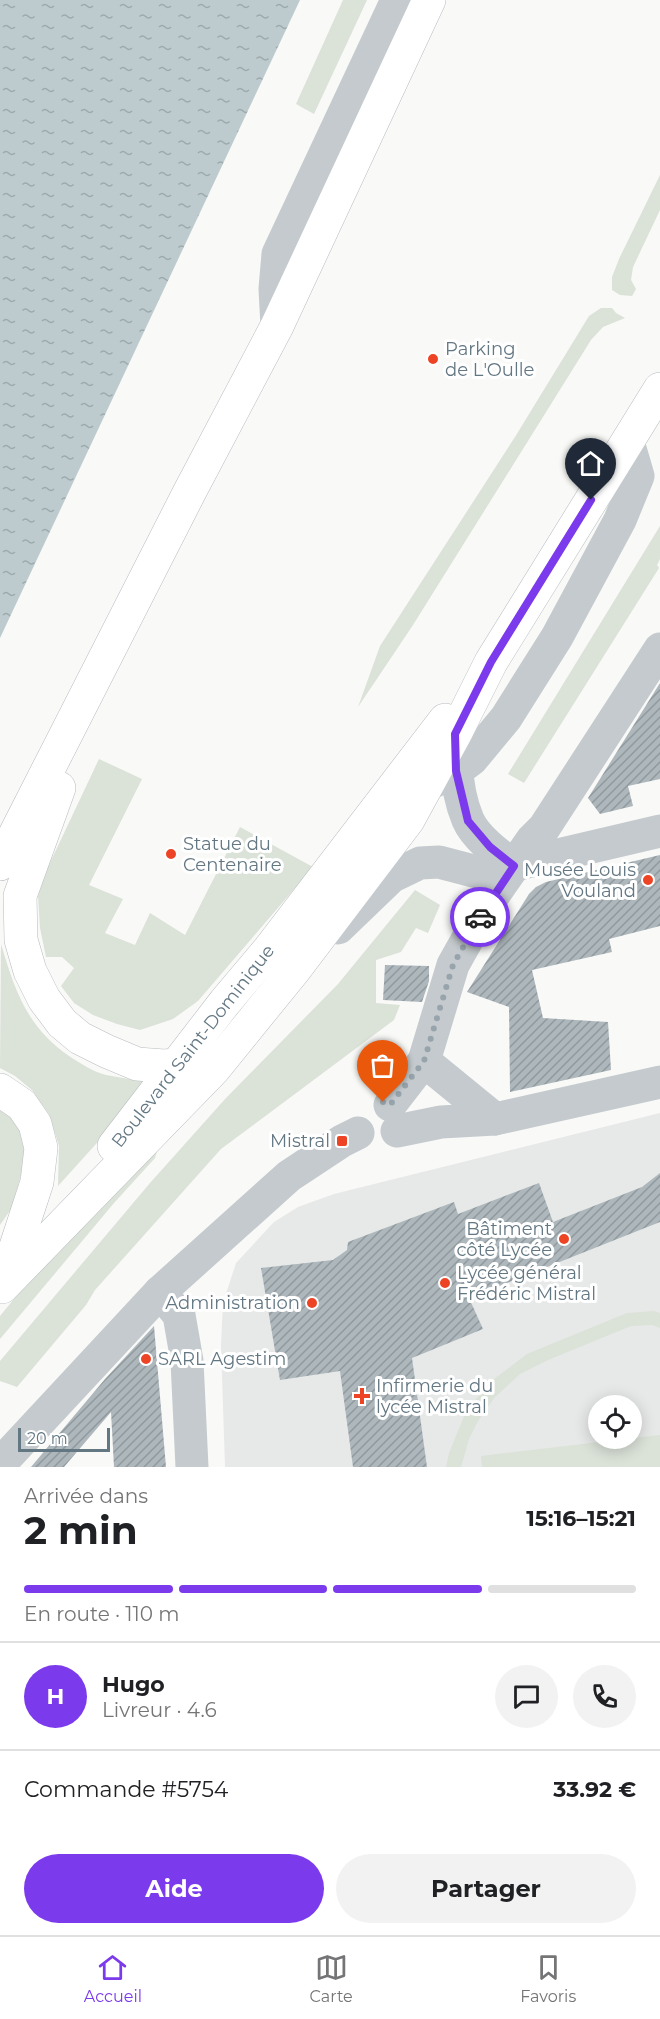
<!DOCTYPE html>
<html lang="fr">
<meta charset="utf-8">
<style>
:root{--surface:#fff;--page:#f2f2f2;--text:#202124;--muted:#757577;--line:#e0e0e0;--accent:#7c3aed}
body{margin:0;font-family:Montserrat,sans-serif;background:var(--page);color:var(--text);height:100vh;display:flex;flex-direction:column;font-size:22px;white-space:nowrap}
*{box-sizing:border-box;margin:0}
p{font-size:20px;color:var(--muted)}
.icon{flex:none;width:33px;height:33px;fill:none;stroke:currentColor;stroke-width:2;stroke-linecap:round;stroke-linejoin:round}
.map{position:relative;height:1467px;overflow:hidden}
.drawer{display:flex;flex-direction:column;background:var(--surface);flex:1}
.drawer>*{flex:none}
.controls{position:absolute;left:588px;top:1395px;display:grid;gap:12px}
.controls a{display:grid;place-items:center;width:54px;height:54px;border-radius:50%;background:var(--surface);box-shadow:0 3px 15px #0003;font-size:30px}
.scale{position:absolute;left:18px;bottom:15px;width:92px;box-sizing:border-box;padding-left:6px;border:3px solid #637783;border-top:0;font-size:16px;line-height:21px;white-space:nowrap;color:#637783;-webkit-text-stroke:4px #fff;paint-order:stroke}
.pin{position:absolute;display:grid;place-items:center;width:51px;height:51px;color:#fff;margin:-62px -26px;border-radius:50% 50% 50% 0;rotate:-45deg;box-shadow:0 0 6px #0007}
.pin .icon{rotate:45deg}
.courier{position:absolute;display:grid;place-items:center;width:60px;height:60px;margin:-30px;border:4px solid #7c3aed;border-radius:50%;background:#fff;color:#222;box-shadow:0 2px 8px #0007}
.summary em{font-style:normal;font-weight:700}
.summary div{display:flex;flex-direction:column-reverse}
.summary{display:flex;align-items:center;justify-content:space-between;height:102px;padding:0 24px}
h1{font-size:39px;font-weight:700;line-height:45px}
.bar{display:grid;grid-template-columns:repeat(4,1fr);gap:9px 6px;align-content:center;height:72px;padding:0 24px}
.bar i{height:8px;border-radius:4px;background:var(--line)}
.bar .active{background:var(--accent)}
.bar p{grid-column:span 4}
.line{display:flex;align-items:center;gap:15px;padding:0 24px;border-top:2px solid var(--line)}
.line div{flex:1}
.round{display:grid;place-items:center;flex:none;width:63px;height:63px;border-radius:32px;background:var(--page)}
.primary-button{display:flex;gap:12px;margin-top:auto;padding:12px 24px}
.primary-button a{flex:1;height:69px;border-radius:36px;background:var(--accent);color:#fff;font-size:24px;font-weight:700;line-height:69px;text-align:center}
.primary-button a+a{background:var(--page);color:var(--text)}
.menu{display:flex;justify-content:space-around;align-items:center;height:84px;border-top:2px solid var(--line);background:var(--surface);font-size:16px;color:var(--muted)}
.menu a{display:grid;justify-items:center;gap:3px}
.menu .active{color:var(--accent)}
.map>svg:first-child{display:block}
</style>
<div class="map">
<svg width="660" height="1467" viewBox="0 0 660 1467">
<defs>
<pattern id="water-ripples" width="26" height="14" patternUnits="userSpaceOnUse" patternTransform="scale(1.5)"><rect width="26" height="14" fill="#bdcbce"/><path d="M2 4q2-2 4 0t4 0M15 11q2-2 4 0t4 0" fill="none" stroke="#9daaad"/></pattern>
<pattern id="building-hatch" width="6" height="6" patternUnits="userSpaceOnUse" patternTransform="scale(1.5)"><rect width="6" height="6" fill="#adb7bc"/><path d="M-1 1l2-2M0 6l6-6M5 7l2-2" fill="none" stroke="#909a9e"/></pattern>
</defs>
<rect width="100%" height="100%" fill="#f9f9f7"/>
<!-- built -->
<path fill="#e7e9e8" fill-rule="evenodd" d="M660,1113V1467H225L221,1345L223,1303L236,1263L274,1222L298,1207L334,1194ZM598,1406H632V1438H598Z"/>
<!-- grass -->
<g fill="#dbe2d8">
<path d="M343,0H367L314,114L296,104Z"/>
<path d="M660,175V210L633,267L631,280L636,289L632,296L620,295L612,290V277L619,259Z"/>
<path d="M601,308H612L616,313L625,318L603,327L591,340L413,625L358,707L380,646L515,437L589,316Z"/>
<path d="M660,526V559L657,565L659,568L524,783L508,774Z"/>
<path d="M99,759L142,779L89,885L123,899L105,933L135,945L150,913L185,935L240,827L313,867L198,1001L173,1019L140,1030L117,1024L93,1015L74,1003L61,986L74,968L62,957H46L40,928L38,896L48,867Z"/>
<path d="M415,890L440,905L428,933L416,928L401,952L376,960V1003L400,1005L394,1020L221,1149L95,1290L86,1305L17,1387L0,1381V1361L150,1183L226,1098L338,984Z"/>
<path d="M1,944C15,991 27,1027 69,1056C80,1063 93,1072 106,1075C121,1078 136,1080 151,1083L58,1186L59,1146L49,1114L32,1090L15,1076L0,1068Z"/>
<path d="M0,1105L18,1123L28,1151L11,1209L0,1225Z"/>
<path d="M158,1148L155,1158L114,1203L0,1339V1316L37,1271Z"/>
<path d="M654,1311L660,1313V1328L652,1325L631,1326L548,1360L520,1374L495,1397L478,1421L469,1439L461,1467H446L449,1453L467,1409L494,1379L527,1354L627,1313Z"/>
<path d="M660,1435V1467H482L481,1456Z"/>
</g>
<!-- water -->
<path fill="url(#water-ripples)" d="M0,0H300L0,638Z"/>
<!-- building -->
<g fill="url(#building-hatch)">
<path d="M660,683V779L628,786L633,806L600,814L588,798Z"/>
<path d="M660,855V926L609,939L612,952L532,970L543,1018L608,1022L611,1070L510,1092L509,1007L467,992L529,894L536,887L546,882Z"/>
<path d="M385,965L429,966V981L422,1002L383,1000Z"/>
<path d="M660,1173V1222L469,1298L483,1329L412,1358L427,1467H353L340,1371L280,1380L261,1268L333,1260L347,1250L348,1242L454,1202L458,1214L539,1183L553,1222L642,1187Z"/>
<path d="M154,1326L166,1467H114L111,1412L64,1467H31L105,1379Z"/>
</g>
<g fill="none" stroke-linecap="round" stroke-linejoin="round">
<defs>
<g id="major">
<path d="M59,788L20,896L21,940L30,971L44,999L62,1023L80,1038L106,1051L137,1064L164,1066L177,1065L192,1059"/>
<path d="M0,864L189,493L277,326L429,0"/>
<path d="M0,1090L22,1105L35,1124L41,1148L37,1182L5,1280"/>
<path d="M114,1146L225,1002L268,951L445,720"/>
<path d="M2,1287L213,1070L295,969L408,820L455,734L491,662L660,389"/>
</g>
</defs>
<!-- major casing -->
<use href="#major" stroke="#b8bdc0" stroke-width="34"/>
<!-- minor -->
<g stroke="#c4cacd" stroke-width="33">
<path d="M277,326L275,289L278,254L397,0"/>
<path d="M456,751C456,773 459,799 468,820C476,838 498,854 514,866"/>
<path d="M427,785L456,771L472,759L506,718L557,637L620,520L638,476L628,442"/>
<path d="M338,928L391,877L420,863L439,862L481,873L660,831"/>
<path d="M424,1061L495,1119"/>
<path d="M390,1105L424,1061L453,965L486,906L532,840L544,828L660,649"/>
<path d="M397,1131L441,1122L495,1119L660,1082"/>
<path d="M160,1292L179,1315L187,1361L192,1467"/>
<path d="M0,1464L160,1292L289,1176L342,1141L358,1133"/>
</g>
<!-- major -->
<use href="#major" stroke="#fff" stroke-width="33"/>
</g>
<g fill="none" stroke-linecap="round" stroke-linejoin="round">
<!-- done -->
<path stroke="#98a4ac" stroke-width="6" stroke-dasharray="0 10.8" d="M383,1102L390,1105L424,1061L453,965L480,917"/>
<!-- route -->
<path stroke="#7c3aed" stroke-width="8" d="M480,917L514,866L490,847L468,821L456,771L455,734L491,662L591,500"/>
</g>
<!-- markers -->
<g fill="#ec4424" stroke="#fff" stroke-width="2">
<circle cx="433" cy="359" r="6"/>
<circle cx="171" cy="854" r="6"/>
<circle cx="648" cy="880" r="6"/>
<rect x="336" y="1135" width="12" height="12" rx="3"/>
<circle cx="564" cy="1239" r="6"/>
<circle cx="445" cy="1283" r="6"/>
<circle cx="312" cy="1303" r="6"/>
<circle cx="146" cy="1359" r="6"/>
<path d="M359 1387h6v6h6v6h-6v6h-6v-6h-6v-6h6z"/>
</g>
<g text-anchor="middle" stroke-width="6" stroke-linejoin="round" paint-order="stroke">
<!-- poi labels -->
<g font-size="18" fill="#637783" stroke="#fff" text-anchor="start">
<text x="445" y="355">Parking<tspan x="445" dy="21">de L'Oulle</tspan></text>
<text x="183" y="850">Statue du<tspan x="183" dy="21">Centenaire</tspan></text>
<text x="636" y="876" text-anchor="end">Musée Louis<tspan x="636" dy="21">Vouland</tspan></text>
<text x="330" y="1147" text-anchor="end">Mistral</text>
<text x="552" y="1235" text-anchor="end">Bâtiment<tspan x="552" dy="21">côté Lycée</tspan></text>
<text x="457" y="1279">Lycée général<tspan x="457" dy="21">Frédéric Mistral</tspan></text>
<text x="300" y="1309" text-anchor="end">Administration</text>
<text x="158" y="1365">SARL Agestim</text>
<text x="376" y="1392">Infirmerie du<tspan x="376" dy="21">lycée Mistral</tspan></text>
</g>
<!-- street labels -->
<g font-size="18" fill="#637783" stroke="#fff">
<text transform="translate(193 1046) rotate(-52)" y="6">Boulevard Saint-Dominique</text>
</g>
</g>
</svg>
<div class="controls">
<a><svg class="icon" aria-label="locate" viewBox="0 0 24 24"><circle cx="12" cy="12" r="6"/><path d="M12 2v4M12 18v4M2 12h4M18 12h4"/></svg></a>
</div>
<div class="scale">20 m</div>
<div class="pin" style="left:383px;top:1102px;background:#ea580c"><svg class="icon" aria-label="bag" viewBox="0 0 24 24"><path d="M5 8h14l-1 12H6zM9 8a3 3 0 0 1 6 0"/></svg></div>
<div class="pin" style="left:591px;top:500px;background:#1f2937"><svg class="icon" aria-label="home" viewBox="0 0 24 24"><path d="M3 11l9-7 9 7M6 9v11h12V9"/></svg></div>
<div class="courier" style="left:480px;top:917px"><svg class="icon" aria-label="car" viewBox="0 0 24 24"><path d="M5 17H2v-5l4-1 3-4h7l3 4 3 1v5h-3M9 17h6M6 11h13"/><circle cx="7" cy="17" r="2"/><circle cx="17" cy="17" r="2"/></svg></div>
</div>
<section class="drawer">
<div class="summary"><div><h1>2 min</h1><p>Arrivée dans</p></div><em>15:16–15:21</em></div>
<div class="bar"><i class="active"></i><i class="active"></i><i class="active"></i><i></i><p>En route · 110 m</p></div>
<div class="line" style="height:108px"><b class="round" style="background:var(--accent);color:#fff">H</b><div><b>Hugo</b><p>Livreur · 4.6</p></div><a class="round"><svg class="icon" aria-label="chat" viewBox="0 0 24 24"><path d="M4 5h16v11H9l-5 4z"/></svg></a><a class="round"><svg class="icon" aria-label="phone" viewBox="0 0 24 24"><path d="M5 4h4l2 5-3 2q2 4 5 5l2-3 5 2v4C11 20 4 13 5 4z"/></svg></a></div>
<div class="line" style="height:78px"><div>Commande #5754</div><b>33.92 €</b></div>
<div class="primary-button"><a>Aide</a><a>Partager</a></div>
</section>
<nav class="menu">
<a class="active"><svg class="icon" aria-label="home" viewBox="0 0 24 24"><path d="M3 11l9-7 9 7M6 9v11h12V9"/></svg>Accueil</a>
<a><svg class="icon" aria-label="map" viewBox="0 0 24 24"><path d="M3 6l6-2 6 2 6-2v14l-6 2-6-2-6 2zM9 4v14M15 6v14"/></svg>Carte</a>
<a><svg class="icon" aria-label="saved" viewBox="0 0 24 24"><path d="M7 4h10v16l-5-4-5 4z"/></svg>Favoris</a>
</nav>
